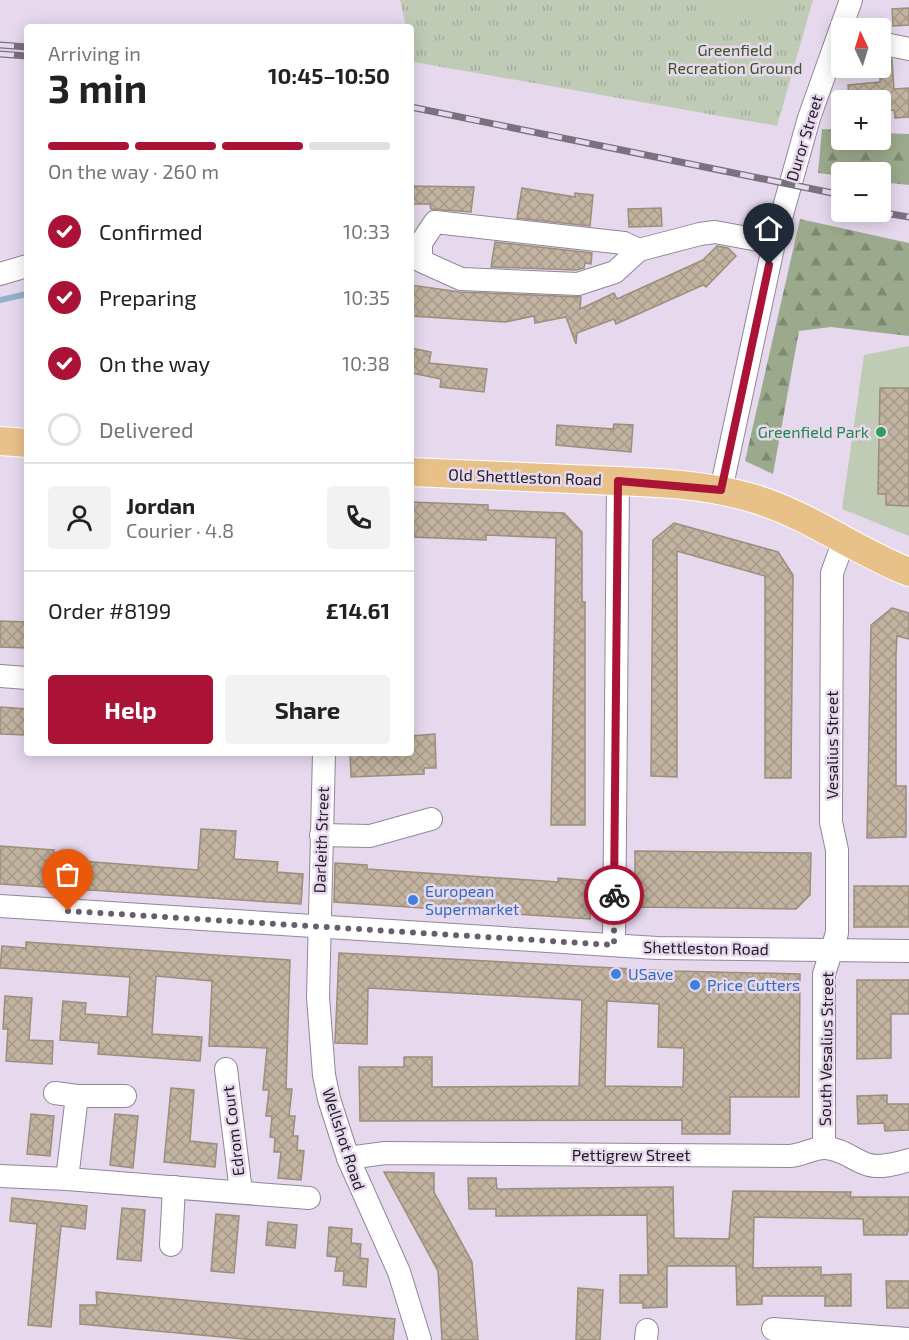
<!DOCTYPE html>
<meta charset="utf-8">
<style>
:root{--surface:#fff;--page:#f2f2f2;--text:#222;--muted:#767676;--line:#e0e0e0;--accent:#aa1335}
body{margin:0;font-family:"Exo 2",sans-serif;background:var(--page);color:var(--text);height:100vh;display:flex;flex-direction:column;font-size:22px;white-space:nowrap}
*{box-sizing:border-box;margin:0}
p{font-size:20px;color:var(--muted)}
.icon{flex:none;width:33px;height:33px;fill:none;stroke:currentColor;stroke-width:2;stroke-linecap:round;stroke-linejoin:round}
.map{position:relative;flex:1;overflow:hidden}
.panel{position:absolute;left:24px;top:24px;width:390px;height:732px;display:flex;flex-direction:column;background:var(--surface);border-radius:6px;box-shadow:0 3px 15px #0003}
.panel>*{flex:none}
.needle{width:39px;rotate:356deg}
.controls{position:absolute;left:831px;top:18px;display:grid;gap:12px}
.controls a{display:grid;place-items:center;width:60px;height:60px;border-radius:6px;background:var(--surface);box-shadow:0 3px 15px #0003;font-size:30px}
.pin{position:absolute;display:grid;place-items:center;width:51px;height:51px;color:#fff;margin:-62px -26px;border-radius:50% 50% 50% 0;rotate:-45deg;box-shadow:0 0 6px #0007}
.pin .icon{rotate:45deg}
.courier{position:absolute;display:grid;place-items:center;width:60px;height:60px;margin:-30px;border:4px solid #aa1335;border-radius:50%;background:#fff;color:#222;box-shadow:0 2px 8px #0007}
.summary em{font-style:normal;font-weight:700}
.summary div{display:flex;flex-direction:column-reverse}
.summary{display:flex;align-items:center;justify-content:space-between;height:102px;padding:0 24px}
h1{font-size:39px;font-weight:700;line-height:45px}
.bar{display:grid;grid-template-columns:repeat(4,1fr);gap:9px 6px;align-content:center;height:72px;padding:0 24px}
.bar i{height:8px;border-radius:4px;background:var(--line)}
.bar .current{background:var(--accent)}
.bar p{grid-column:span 4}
.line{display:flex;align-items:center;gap:15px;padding:0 24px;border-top:2px solid var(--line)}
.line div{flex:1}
.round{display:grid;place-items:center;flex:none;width:63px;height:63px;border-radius:6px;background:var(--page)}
ol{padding:0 24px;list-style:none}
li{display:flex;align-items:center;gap:18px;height:66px}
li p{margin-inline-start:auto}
li .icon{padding:6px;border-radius:50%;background:var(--accent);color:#fff;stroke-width:4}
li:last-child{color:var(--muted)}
li i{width:33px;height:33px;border:3px solid var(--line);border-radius:50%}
.action{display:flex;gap:12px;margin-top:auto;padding:12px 24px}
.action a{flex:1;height:69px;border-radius:6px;background:var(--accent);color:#fff;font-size:24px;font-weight:700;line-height:69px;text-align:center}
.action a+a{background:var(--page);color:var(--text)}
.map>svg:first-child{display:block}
</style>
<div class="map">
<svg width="909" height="1340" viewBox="0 0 909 1340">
<defs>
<pattern id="forest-firs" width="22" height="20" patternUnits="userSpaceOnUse" patternTransform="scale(1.5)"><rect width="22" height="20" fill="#9baa8c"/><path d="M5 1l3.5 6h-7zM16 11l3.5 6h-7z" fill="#7e8a72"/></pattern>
<pattern id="park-tufts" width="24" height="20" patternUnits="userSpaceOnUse" patternTransform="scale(1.5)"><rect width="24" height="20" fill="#c0cbb5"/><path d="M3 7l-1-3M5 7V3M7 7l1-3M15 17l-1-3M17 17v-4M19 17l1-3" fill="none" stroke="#a5ae9c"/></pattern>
<pattern id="building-cross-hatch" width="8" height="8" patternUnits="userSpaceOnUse" patternTransform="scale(1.5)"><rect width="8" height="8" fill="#c1b39f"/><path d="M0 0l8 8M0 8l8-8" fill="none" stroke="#a69989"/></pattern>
</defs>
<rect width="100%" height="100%" fill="#e6d9ee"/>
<!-- forest -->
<g fill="url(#forest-firs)">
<path d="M822,129L841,130L842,140H880L881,133L909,134V185L881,182L880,172H842L841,176L818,173Z"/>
<path d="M800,219L909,243V336L831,327L799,331L773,474L745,461Z"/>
</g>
<!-- park -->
<path fill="url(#park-tufts)" d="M400,0H813L777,126L414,62L411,27H406Z"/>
<!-- garden -->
<g fill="#c0cbb5">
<path d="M667,0H780L777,20Z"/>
<path d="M909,346V536L842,509L864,355Z"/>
</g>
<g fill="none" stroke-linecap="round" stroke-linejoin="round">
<!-- stream -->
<path stroke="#94b0c7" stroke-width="6" d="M0,300L27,294"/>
</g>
<!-- building -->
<g fill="url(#building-cross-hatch)" stroke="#9b8e7b" stroke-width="1.5" fill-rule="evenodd">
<path d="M909,8V25L893,26L892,9Z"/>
<path d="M880,59H892L894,89L909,88V117L895,118L894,110L880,111V100H849L848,85L880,82Z"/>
<path d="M411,186L474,187L471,212L431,209L430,204H411Z"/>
<path d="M522,188L575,197V193L593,195L590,226L517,218Z"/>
<path d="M661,208L662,226L629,227L628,209Z"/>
<path d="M495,242L592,253L591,264L585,263L584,268L576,270L491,267Z"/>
<path d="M717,246L728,248L736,256L706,287L703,285L616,324L614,319L577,333L576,344L566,317L535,323L534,316L505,322L411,316V285L460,292L581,297L580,309L614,293L617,299L703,260Z"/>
<path d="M411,348L431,352L429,363L487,369L484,392L440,387L441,379L411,373Z"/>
<path d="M880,388H909V506L886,505V494H878Z"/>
<path d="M614,424L633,425L631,452L556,445L557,425L613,429Z"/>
<path d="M411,502L488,505V510L564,513L582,532V602H585V825H551L556,538L486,535V540L411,537Z"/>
<path d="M674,523L778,552L793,575L791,778H765V576L677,551V777L651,776L653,540Z"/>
<path d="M892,608L909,613V639L897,636L896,654V786H906V837L867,838L871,625Z"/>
<path d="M0,621L27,622V648L0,647Z"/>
<path d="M0,707L27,709V735L0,734Z"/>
<path d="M435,734L436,768H424V774L351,777L350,753H411V736Z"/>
<path d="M201,829L236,831L234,859L278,862L277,872L303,874L301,904L0,884V846L54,850V859L198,870Z"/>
<path d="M635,851L811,853L810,895L796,909L635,907Z"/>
<path d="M335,863L367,865V869L558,882V878L593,881L590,919L334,902Z"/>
<rect x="854" y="886" width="55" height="41"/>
<path d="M26,942L290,960L286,1089H292L289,1116H295L293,1136H298L297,1150L304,1151L301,1180L278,1178L281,1152H274L275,1138L270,1137L272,1116H266L269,1090H263L267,1048L209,1046L212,981L156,976L152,1034L202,1037L200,1061L98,1054L99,1043L60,1040L63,1001L86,1003L85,1014L127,1017L130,977L0,968L2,946L26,948Z"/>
<path d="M339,953L671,971L800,974L799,1097H730V1134H682V1120L360,1121L359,1067H404V1057H432V1087L579,1086L582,1000L368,988L367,1044L335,1043ZM607,1001L659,1004L658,1047L684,1048L683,1087L605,1086Z"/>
<path d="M857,980H909V1014H891V1058L857,1059Z"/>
<path d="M5,996L32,998L29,1040L53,1041L52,1064L6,1061L8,1029H3Z"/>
<path d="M171,1088L194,1090L190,1141L217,1144L215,1167L164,1162Z"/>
<path d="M887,1095V1104H909V1130L885,1131L884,1123L858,1124L857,1096Z"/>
<path d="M31,1114L54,1116L50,1156L27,1154Z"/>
<path d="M115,1114L138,1116L133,1168L110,1165Z"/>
<path d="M384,1172L434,1173V1192L472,1262L478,1340H442L438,1271Z"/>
<path d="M468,1178H496L497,1189L673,1187L674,1238L729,1239L733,1191L851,1192L850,1197H909V1228L907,1235H864L863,1219L754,1217L753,1268L821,1267V1275L851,1274V1306H825V1296H762V1304L737,1305L736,1266H667V1307L643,1308V1303H620V1275H648L647,1215L496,1216V1209H469Z"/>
<path d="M12,1198L87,1206L85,1229L61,1226L51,1327L28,1325L37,1224L10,1221Z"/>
<path d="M122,1208L145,1210L141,1261L117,1259Z"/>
<path d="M216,1214L239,1216L234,1273L211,1271Z"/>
<path d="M268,1222L297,1225L295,1248L266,1245Z"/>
<path d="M329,1227L352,1229L351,1243L361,1244L360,1258L368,1259L366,1287L343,1285L344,1271H335L337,1257L327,1256Z"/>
<path d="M886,1281H909V1308H887Z"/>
<path d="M578,1288L603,1290L600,1340H576Z"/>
<path d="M96,1292L395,1319L393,1340H255L80,1324V1305H97Z"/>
</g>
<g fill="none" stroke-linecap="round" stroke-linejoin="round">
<defs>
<g id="minor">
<path d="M880,43L909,49"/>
<path d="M639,250L624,243L435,222L421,243V261L461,279L578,284L615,272L639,250L700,234L715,232L774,243"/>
<path d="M0,274L27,266"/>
<path d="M721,490L774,243L809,118L851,0"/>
<path d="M0,676L27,678"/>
<path d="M324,753L318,997L324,1075L329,1099L348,1158L399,1272L420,1340"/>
<path d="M321,835L370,836L431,819"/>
<path d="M0,906L657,948L909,951"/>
<path d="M614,945L618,481"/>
<path d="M226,1069L241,1192"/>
<path d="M55,1093L77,1096H125"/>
<path d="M824,1147V974L837,933V850L831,822L832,573L844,540"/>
<path d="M348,1158L385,1153L790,1156C804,1155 814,1147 826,1148C842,1149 852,1159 866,1164C879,1169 896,1164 909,1160"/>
<path d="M0,1176L67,1179L309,1198"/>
<path d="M67,1179L77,1096"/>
<path d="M171,1245L174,1187"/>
<path d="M773,1329L909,1339"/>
<path d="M646,1340L647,1330"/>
</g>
<g id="major">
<path d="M0,441L27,443"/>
<path d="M411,472C472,475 533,477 594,480C647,482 701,483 752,498C808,514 855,551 909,572"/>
</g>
</defs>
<!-- minor casing -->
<use href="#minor" stroke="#918699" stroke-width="24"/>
<!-- major casing -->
<use href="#major" stroke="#fff" stroke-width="30"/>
<!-- minor -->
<use href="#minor" stroke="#fff" stroke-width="22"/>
<!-- major -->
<use href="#major" stroke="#e8c189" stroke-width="28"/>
<defs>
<g id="rail">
<path d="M0,45L27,47"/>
<path d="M0,54L27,56"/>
<path d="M411,107L842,195"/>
<path d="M879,212L909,217"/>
</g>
</defs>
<!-- rail casing -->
<use href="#rail" stroke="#7a717f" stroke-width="7"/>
<!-- rail -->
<use href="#rail" stroke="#e6d9ee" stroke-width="4.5" stroke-dasharray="14" stroke-linecap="butt"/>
</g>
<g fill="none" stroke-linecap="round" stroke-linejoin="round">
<!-- done -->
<path stroke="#665e6b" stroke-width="6" stroke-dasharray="0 10.8" d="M68,911L614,945V895"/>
<!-- route -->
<path stroke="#aa1335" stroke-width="8" d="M614,895L618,481L721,490L769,265"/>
</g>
<!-- markers -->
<circle fill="#2e9e5b" stroke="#e6d9ee" stroke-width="2" cx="881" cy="432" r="6"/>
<g fill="#3f7fe0" stroke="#e6d9ee" stroke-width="2">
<circle cx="413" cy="900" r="6"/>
<circle cx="616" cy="974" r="6"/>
<circle cx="695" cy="985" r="6"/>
</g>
<g text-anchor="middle" stroke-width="5" stroke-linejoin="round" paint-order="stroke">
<!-- park labels -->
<g font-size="16" fill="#405526" stroke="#e6d9ee">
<text x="735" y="56">Greenfield<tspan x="735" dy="18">Recreation Ground</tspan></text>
</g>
<!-- street labels -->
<g font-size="16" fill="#211c24" stroke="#e6d9ee">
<text transform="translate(804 138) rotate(-73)" y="6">Duror Street</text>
<text transform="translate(525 477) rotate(2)" y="6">Old Shettleston Road</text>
<text transform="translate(832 745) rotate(-90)" y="6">Vesalius Street</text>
<text transform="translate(321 840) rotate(-88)" y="6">Darleith Street</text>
<text transform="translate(706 948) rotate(1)" y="6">Shettleston Road</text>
<text transform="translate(826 1049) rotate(-89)" y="6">South Vesalius Street</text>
<text transform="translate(233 1131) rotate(-97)" y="6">Edrom Court</text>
<text transform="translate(344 1139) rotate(72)" y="6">Wellshot Road</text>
<text x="631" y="1161">Pettigrew Street</text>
</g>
<!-- leisure labels -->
<g font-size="16" fill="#27864d" stroke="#e6d9ee" text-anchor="end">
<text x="869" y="438">Greenfield Park</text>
</g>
<!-- shop labels -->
<g font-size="16" fill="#366cbe" stroke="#e6d9ee" text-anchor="start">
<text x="425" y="897">European<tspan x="425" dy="18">Supermarket</tspan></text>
<text x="628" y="980">USave</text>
<text x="707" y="991">Price Cutters</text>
</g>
</g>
</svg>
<div class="controls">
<a><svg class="needle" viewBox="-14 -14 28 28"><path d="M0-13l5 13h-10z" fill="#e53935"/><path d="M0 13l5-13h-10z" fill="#767676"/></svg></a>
<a>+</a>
<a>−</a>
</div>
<div class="pin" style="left:68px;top:911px;background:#ea580c"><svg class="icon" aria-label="bag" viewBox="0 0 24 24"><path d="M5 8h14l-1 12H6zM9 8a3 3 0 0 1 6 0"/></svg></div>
<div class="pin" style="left:769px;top:265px;background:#1f2937"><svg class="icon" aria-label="home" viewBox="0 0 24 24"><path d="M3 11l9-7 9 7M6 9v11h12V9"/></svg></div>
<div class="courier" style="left:614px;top:895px"><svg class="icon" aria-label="bike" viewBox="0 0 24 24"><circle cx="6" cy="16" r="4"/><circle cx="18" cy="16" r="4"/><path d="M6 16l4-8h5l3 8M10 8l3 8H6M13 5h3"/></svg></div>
<section class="panel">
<div class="summary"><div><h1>3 min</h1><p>Arriving in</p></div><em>10:45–10:50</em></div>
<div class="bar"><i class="current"></i><i class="current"></i><i class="current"></i><i></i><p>On the way · 260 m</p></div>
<ol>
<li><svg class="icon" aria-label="check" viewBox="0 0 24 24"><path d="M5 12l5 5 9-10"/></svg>Confirmed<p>10:33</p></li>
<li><svg class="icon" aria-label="check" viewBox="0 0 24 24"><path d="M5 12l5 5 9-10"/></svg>Preparing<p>10:35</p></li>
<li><svg class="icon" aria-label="check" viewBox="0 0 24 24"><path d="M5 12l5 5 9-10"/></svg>On the way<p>10:38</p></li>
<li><i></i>Delivered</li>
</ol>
<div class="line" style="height:108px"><a class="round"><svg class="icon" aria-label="person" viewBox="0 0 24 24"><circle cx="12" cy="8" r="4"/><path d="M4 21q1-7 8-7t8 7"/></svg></a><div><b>Jordan</b><p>Courier · 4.8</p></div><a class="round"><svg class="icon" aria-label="phone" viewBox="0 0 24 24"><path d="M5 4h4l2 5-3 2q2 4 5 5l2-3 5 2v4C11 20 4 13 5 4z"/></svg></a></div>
<div class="line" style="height:78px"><div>Order #8199</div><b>£14.61</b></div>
<div class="action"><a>Help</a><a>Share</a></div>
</section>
</div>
